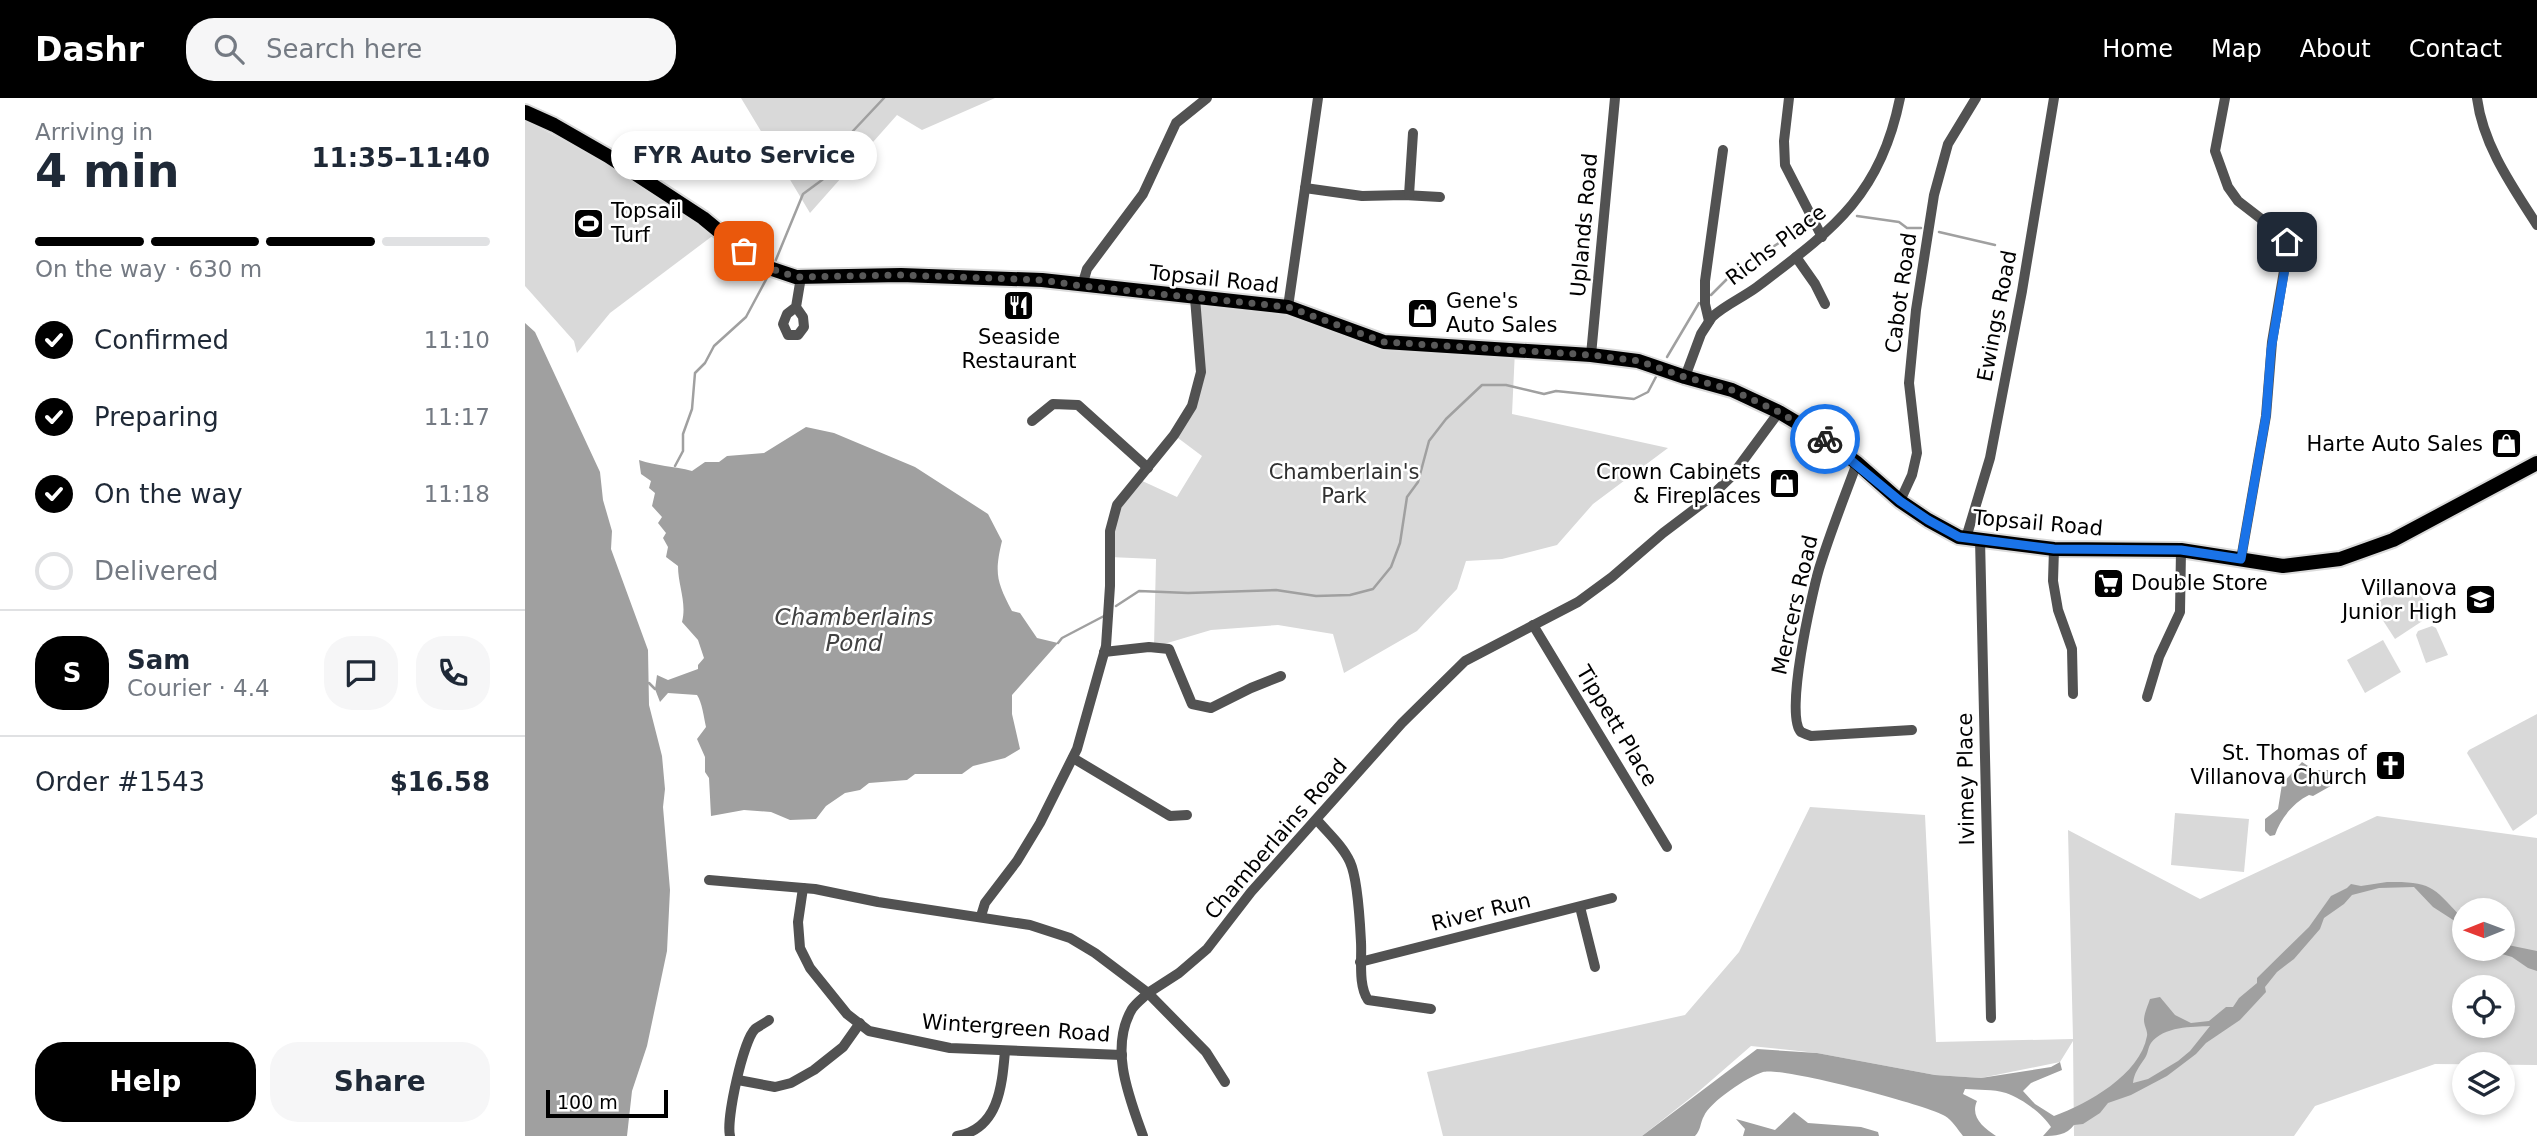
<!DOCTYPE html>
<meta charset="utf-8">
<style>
:root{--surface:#fff;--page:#f6f6f7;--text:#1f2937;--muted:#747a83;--line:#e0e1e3;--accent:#000}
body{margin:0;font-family:"DejaVu Sans",sans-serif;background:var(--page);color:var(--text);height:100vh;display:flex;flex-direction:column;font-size:26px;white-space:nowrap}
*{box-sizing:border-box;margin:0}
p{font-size:23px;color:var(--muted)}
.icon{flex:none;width:38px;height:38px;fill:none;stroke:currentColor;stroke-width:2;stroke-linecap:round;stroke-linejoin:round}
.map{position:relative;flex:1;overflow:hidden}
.sheet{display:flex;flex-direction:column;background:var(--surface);width:525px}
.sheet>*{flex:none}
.needle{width:46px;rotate:269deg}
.fabs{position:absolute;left:1927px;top:800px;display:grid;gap:14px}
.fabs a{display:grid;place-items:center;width:63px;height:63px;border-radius:50%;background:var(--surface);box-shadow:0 4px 10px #0003;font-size:35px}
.scale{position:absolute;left:21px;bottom:18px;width:122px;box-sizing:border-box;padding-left:7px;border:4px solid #000;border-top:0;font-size:19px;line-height:24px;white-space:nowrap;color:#000;-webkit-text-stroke:5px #fff;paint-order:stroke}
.pin{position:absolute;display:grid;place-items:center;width:60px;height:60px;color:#fff;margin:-30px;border-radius:14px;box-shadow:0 4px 10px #0006}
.courier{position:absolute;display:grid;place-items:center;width:70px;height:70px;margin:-35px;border:5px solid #1a73e8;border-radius:50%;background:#fff;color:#222;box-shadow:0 2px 9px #0007}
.bubble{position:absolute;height:49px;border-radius:24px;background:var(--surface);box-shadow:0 4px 10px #0003;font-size:23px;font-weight:600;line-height:49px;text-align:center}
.head em{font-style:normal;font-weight:600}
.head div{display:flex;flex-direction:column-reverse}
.head{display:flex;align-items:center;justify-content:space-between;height:119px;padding:0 35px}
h1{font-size:46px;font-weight:600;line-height:52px}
.bar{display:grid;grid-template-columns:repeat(4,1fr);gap:10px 7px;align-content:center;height:84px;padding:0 35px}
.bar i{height:9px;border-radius:5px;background:var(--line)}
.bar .selected{background:var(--accent)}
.bar p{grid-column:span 4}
.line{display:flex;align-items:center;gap:18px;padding:0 35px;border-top:2px solid var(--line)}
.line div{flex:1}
.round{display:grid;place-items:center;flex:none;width:74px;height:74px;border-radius:28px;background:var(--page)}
ol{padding:0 35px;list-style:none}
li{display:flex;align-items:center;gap:21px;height:77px}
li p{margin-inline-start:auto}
li .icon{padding:7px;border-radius:50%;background:var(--accent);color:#fff;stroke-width:4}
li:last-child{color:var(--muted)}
li i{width:38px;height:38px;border:4px solid var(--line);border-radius:50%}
.button{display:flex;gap:14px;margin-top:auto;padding:14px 35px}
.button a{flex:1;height:80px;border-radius:28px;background:var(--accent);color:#fff;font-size:28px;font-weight:600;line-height:80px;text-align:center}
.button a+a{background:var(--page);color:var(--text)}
header{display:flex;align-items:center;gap:42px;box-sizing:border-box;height:98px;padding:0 35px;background:var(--accent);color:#fff}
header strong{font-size:33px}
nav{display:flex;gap:38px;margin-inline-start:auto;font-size:24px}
.search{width:490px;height:63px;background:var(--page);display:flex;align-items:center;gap:18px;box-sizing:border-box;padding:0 24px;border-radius:28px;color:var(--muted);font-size:26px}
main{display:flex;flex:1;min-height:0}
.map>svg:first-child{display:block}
</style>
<header>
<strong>Dashr</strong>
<div class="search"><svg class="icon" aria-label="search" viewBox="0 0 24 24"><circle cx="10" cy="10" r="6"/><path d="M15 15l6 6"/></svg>Search here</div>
<nav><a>Home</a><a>Map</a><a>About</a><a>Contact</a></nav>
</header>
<main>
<section class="sheet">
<div class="head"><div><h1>4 min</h1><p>Arriving in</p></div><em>11:35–11:40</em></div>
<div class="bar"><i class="selected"></i><i class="selected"></i><i class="selected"></i><i></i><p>On the way · 630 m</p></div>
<ol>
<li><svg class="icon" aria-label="check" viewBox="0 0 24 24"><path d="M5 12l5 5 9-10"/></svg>Confirmed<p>11:10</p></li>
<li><svg class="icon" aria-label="check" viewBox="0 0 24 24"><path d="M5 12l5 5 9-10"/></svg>Preparing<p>11:17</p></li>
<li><svg class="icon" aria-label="check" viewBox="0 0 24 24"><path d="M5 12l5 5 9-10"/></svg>On the way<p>11:18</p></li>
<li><i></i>Delivered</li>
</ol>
<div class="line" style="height:126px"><b class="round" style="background:var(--accent);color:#fff">S</b><div><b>Sam</b><p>Courier · 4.4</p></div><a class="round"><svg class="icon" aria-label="chat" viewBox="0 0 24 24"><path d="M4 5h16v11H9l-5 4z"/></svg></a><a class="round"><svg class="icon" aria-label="phone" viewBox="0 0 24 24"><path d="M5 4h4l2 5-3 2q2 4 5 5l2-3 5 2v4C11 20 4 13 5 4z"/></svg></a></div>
<div class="line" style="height:91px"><div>Order #1543</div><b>$16.58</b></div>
<div class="button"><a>Help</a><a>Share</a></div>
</section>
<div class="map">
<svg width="2012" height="1038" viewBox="0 0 2012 1038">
<rect width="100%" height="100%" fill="#fff"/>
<!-- green -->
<g fill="#d9d9d9" fill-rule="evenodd">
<path d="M216,0H470L397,32L372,17L285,115Z"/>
<path d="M0,22L68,58L190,136L85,215L52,255L49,243L0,188Z"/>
<path d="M670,200L763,209L859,244L990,252L987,316L1143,350L1068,406L1032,447L977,461L941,463L932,491L892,533L819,575L808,536L753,527L686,532L629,549L631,461L584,459L592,407L613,381L652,399L677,358L649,337L676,274Z"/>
<path d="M1885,482L1908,516L1870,541L1848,507Z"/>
<path d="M1907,528L1911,530L1923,557L1901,565L1891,537L1893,533Z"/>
<path d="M1858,542L1876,574L1840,595L1822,562Z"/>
<path d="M2012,616V716L1988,733L1942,655L1944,652Z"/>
<path d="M1285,709L1400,717L1411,944L1548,941L1543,732L1675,801L1852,718L2012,740V967L1910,966L1790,1008L1769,1038H1549L1548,943L1535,964L1456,980L1410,977L1292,955L1226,948L1173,994L1117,1038H918L902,974L1160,917L1214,854ZM1939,812H1978V850H1939ZM1939,889H1978V928H1939Z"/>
<path d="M1650,715L1724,721L1719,774L1646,767Z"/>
</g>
<!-- water -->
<g fill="#a0a0a0" fill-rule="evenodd">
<path d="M0,225L10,234L75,374L78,402L87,433L86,451L123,552L124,607L137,658L140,691L138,709L145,792L142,853L122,948L107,993L102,1038H0Z"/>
<path d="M281,329L309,335L390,369L463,416L477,443C469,476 472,484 487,513L495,515L512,540L533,545L487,597V616L495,651L480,660L448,668L437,676H390L382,682L344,685L335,692L320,695L301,708L291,721L265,722L246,714L219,712L186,718L184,680L180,674V659L172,641L181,629C179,620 177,604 172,597L143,595L135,604L130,591L132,577L143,582L173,571V567L179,560L173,542L157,524C162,504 153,488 153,468L141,459L143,449L138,440L141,435L133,425L137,419L127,408L130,395L124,390L126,383L116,376L114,362C131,368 149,368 167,373L180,364H194L202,358L239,355Z"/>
<path d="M1777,664L1789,672H1803L1811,685L1788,698L1784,697C1769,704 1755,721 1750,737L1745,738L1740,733V721L1753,711L1757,686Z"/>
<path d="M1862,784C1908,783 1909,790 1939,822V829L1908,809L1889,789L1854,790L1827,797L1819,806L1799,820L1795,831L1769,861L1752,874L1740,889L1741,894L1715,922L1681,945L1671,956L1642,978L1606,997L1583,1005L1575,1015L1558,1026L1549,1027C1542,1037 1530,1038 1518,1038L1526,1029C1517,1015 1496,1000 1481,995C1468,991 1453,992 1440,991L1438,996L1452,1003C1445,1019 1458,1029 1471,1038H1438C1433,1032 1427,1022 1420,1018C1402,1007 1255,968 1238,974C1222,979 1185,1004 1179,1018C1175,1025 1176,1032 1170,1038H1117L1232,951L1292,955L1410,977L1456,980L1526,969L1535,964L1537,972L1506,985L1498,993L1510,1006L1529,1018C1562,1006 1615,977 1622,938C1623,933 1619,928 1619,922C1619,916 1623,907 1625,901L1635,899L1650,917L1666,925L1684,923L1701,909H1708L1714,900L1732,885V880L1784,829L1806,798L1822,790L1826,786L1836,788ZM1685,928L1665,953L1653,963L1623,981L1608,985C1609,975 1614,969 1620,960C1623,956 1623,949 1626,945C1639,928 1667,929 1685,928Z"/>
<path d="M1978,846L2012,853V873L2003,870L1987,859L1960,851L1978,850Z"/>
<path d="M1269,1014L1283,1025L1336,1029L1353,1034L1354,1038H1218L1220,1031L1211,1021L1250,1032Z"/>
</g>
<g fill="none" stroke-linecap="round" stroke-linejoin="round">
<!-- stream -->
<g stroke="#a0a0a0" stroke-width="2.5">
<path d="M1332,118L1374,124L1382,130H1396"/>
<path d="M1414,134L1470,147"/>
<path d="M250,164L278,96L297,82L315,65L328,33L359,0"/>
<path d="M1186,197L1209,174L1277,130"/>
<path d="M1142,259L1174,205"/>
<path d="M150,368L158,353V336L167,311L170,275L180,265L189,248L221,219L243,178"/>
<path d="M591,508L614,493L663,495L751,492L791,498L825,497L848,491L866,469L875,445L882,399L893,384L904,343L921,321L957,287H981L1019,296L1031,293L1109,301L1123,294L1133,275"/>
<path d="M533,545L537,540L579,518"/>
<path d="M124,585L130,591"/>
</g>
<defs>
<path id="major" d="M0,14L29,27L83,58L178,120L235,167L271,179L376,177L517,182L763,209L859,244L1066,257L1113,263L1160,279L1207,292L1254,314L1296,339L1332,365L1375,403L1403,422L1434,439L1529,451L1656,452L1758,468L1815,461L1868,442L2012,365"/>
</defs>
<!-- major casing -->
<use href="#major" stroke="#dbdbdb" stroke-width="18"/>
<!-- minor -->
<g stroke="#525252" stroke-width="10">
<path d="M1264,0L1259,43L1260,67L1297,139"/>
<path d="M1700,0L1690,53L1703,89L1713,103L1757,137L1763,149L1747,244L1741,318L1716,461"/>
<path d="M1952,0C1958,47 1987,88 2012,127"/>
<path d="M780,90L837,98L879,97L915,99"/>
<path d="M884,97L888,35"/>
<path d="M1271,159L1290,186L1300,206"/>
<path d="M557,188L562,171L618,96L651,25L682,0"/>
<path d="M271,209L262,216L258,226L263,237H273L279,229L278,219L271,209L276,179"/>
<path d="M763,209L793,0"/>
<path d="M1184,223L1180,206V183L1198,52"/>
<path d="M1066,257L1090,0"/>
<path d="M1160,279L1176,236L1187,219C1200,207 1217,200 1232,189C1307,132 1355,99 1375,0"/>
<path d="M507,323L528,306L553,307L623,370"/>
<path d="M1332,365C1319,400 1305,435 1294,471C1287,495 1259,618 1276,634C1278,635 1283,637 1286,638L1387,632"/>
<path d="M1375,403L1387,377L1392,355L1384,285L1391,212L1409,97L1423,46L1451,0"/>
<path d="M1441,440L1465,360L1497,193L1529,0"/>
<path d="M1455,441L1466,920"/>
<path d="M1529,451L1528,483L1533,512L1547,551L1548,596"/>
<path d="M1008,527L1142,749"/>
<path d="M579,554L624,549L644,551L667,606L686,610L726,590L756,578"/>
<path d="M1622,599L1634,559L1655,514L1656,452"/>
<path d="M548,660L645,718L662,717"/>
<path d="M792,722C803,735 818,748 825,764C833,781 835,825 836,844C837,862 833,887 843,902L906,911"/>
<path d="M184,782L290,791L353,804L505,827L545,840L570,855L623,895L654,875L682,851L726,794L877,625L940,563L1053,504L1087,479L1138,435L1183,401L1206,379L1254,314"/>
<path d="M278,790L273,824L275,850L285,870L322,916L344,933L425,950L597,957"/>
<path d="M1055,809L1070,869"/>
<path d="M456,818L460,805L492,763L515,725L552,651L581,548L585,488V433L592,407L649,337L667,308L676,274L670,200"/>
<path d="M835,864L1087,800"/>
<path d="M213,982L250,989L266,985L289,972L318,949L335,925"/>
<path d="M205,1038C201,1021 218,943 230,931C234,928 240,925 244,922"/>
<path d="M432,1038C474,1031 477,987 480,953"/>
<path d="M618,1038C604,999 584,950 607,911C611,905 618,900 623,895L681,954L700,984"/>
</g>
<!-- major -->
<use href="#major" stroke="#000" stroke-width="14"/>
</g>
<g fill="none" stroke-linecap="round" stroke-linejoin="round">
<!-- done -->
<path stroke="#595959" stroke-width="7" stroke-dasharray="0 12.6" d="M219,153L235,167L271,179L376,177L517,182L557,188L763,209L859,244L1066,257L1114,263L1160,279L1207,292L1254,314L1300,341"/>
<!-- route -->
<path stroke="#1a73e8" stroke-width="9" d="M1300,341L1375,403L1403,422L1434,439L1529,451L1656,452L1716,461L1741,318L1746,252L1760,170L1762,144"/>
</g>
<!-- icons -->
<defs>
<symbol id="stadium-square" viewBox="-11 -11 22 22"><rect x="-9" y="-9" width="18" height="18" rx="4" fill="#000" stroke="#fff"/><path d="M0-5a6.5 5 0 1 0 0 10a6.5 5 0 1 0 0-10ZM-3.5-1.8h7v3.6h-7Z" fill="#fff"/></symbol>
<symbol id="restaurant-square" viewBox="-11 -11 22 22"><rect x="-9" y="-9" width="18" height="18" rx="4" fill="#000" stroke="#fff"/><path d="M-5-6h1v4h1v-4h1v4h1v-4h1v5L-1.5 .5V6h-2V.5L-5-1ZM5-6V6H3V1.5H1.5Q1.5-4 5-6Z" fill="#fff"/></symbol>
<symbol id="shop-square" viewBox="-11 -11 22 22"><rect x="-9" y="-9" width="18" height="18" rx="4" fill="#000" stroke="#fff"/><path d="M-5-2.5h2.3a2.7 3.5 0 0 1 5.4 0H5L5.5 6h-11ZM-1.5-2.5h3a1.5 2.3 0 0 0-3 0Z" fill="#fff"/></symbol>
<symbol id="supermarket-square" viewBox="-11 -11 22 22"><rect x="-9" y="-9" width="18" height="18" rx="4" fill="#000" stroke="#fff"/><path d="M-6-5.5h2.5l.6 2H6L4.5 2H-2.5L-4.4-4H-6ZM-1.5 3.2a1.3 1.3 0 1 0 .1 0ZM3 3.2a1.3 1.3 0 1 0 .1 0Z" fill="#fff"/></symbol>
<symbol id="school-square" viewBox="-11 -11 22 22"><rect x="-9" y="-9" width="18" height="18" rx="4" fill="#000" stroke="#fff"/><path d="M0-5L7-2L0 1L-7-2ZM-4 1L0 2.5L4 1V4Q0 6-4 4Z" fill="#fff"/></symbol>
<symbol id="church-square" viewBox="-11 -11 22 22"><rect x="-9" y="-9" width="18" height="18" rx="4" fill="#000" stroke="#fff"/><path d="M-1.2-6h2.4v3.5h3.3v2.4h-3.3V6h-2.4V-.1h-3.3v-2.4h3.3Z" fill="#fff"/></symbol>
</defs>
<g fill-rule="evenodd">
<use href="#stadium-square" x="46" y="108" width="35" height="35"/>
<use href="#restaurant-square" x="476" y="190" width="35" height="35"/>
<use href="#shop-square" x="880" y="198" width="35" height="35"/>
<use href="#shop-square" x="1964" y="328" width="35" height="35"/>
<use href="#shop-square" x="1242" y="368" width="35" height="35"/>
<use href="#supermarket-square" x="1566" y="468" width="35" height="35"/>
<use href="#school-square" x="1938" y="484" width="35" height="35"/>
<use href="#church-square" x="1848" y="650" width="35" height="35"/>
</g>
<g text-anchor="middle" stroke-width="5" stroke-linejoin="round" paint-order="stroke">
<!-- poi labels -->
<g font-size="21" fill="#000" stroke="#fff" text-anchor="end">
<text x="86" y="120" text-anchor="start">Topsail<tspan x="86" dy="24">Turf</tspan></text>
<text x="921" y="210" text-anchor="start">Gene's<tspan x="921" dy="24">Auto Sales</tspan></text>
<text x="494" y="246" text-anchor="middle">Seaside<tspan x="494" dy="24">Restaurant</tspan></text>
<text x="1958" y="353">Harte Auto Sales</text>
<text x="1236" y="381">Crown Cabinets<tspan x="1236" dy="24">&amp; Fireplaces</tspan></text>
<text x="1606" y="492" text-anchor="start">Double Store</text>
<text x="1932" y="497">Villanova<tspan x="1932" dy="24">Junior High</tspan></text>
<text x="1842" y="662">St. Thomas of<tspan x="1842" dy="24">Villanova Church</tspan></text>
</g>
<!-- street labels -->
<g font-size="21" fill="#000" stroke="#fff">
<text transform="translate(1059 127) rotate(-85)" y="7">Uplands Road</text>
<text transform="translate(1251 147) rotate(-37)" y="7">Richs Place</text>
<text transform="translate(689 181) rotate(6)" y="7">Topsail Road</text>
<text transform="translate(1376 195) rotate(-82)" y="7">Cabot Road</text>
<text transform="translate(1472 218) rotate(-79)" y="7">Ewings Road</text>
<text transform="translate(1513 425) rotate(5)" y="7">Topsail Road</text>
<text transform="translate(1270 507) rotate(-77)" y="7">Mercers Road</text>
<text transform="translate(1092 628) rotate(59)" y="7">Tippett Place</text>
<text transform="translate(1441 681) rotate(-91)" y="7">Ivimey Place</text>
<text transform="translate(751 741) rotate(-49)" y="7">Chamberlains Road</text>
<text transform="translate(956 814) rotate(-14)" y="7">River Run</text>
<text transform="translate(491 930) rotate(4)" y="7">Wintergreen Road</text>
</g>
<!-- park labels -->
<g font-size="21" fill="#303030" stroke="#fff">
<text x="819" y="381">Chamberlain's<tspan x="819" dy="24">Park</tspan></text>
</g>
<!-- water labels -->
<g font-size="23" font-style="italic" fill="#414141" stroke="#fff">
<text x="329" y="527">Chamberlains<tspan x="329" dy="26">Pond</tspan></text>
</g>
</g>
</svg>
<div class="fabs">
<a><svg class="needle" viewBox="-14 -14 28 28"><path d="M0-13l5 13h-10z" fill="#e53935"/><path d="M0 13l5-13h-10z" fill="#747a83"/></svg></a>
<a><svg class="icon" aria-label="locate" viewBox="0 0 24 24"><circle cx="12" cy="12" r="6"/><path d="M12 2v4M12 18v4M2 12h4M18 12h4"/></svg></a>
<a><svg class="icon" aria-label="layers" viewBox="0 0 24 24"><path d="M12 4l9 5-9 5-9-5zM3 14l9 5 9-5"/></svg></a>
</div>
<div class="scale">100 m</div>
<div class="pin" style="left:219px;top:153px;background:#ea580c"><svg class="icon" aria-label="bag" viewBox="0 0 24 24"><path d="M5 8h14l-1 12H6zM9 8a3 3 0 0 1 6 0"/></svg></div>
<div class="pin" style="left:1762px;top:144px;background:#1f2937"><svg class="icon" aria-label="home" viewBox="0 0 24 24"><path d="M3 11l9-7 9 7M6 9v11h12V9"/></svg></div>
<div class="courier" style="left:1300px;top:341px"><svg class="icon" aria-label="bike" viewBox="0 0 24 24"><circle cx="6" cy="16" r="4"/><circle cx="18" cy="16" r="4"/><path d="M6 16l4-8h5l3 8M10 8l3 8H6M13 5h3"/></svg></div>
<div class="bubble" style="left:86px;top:33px;width:266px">FYR Auto Service</div>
</div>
</main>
